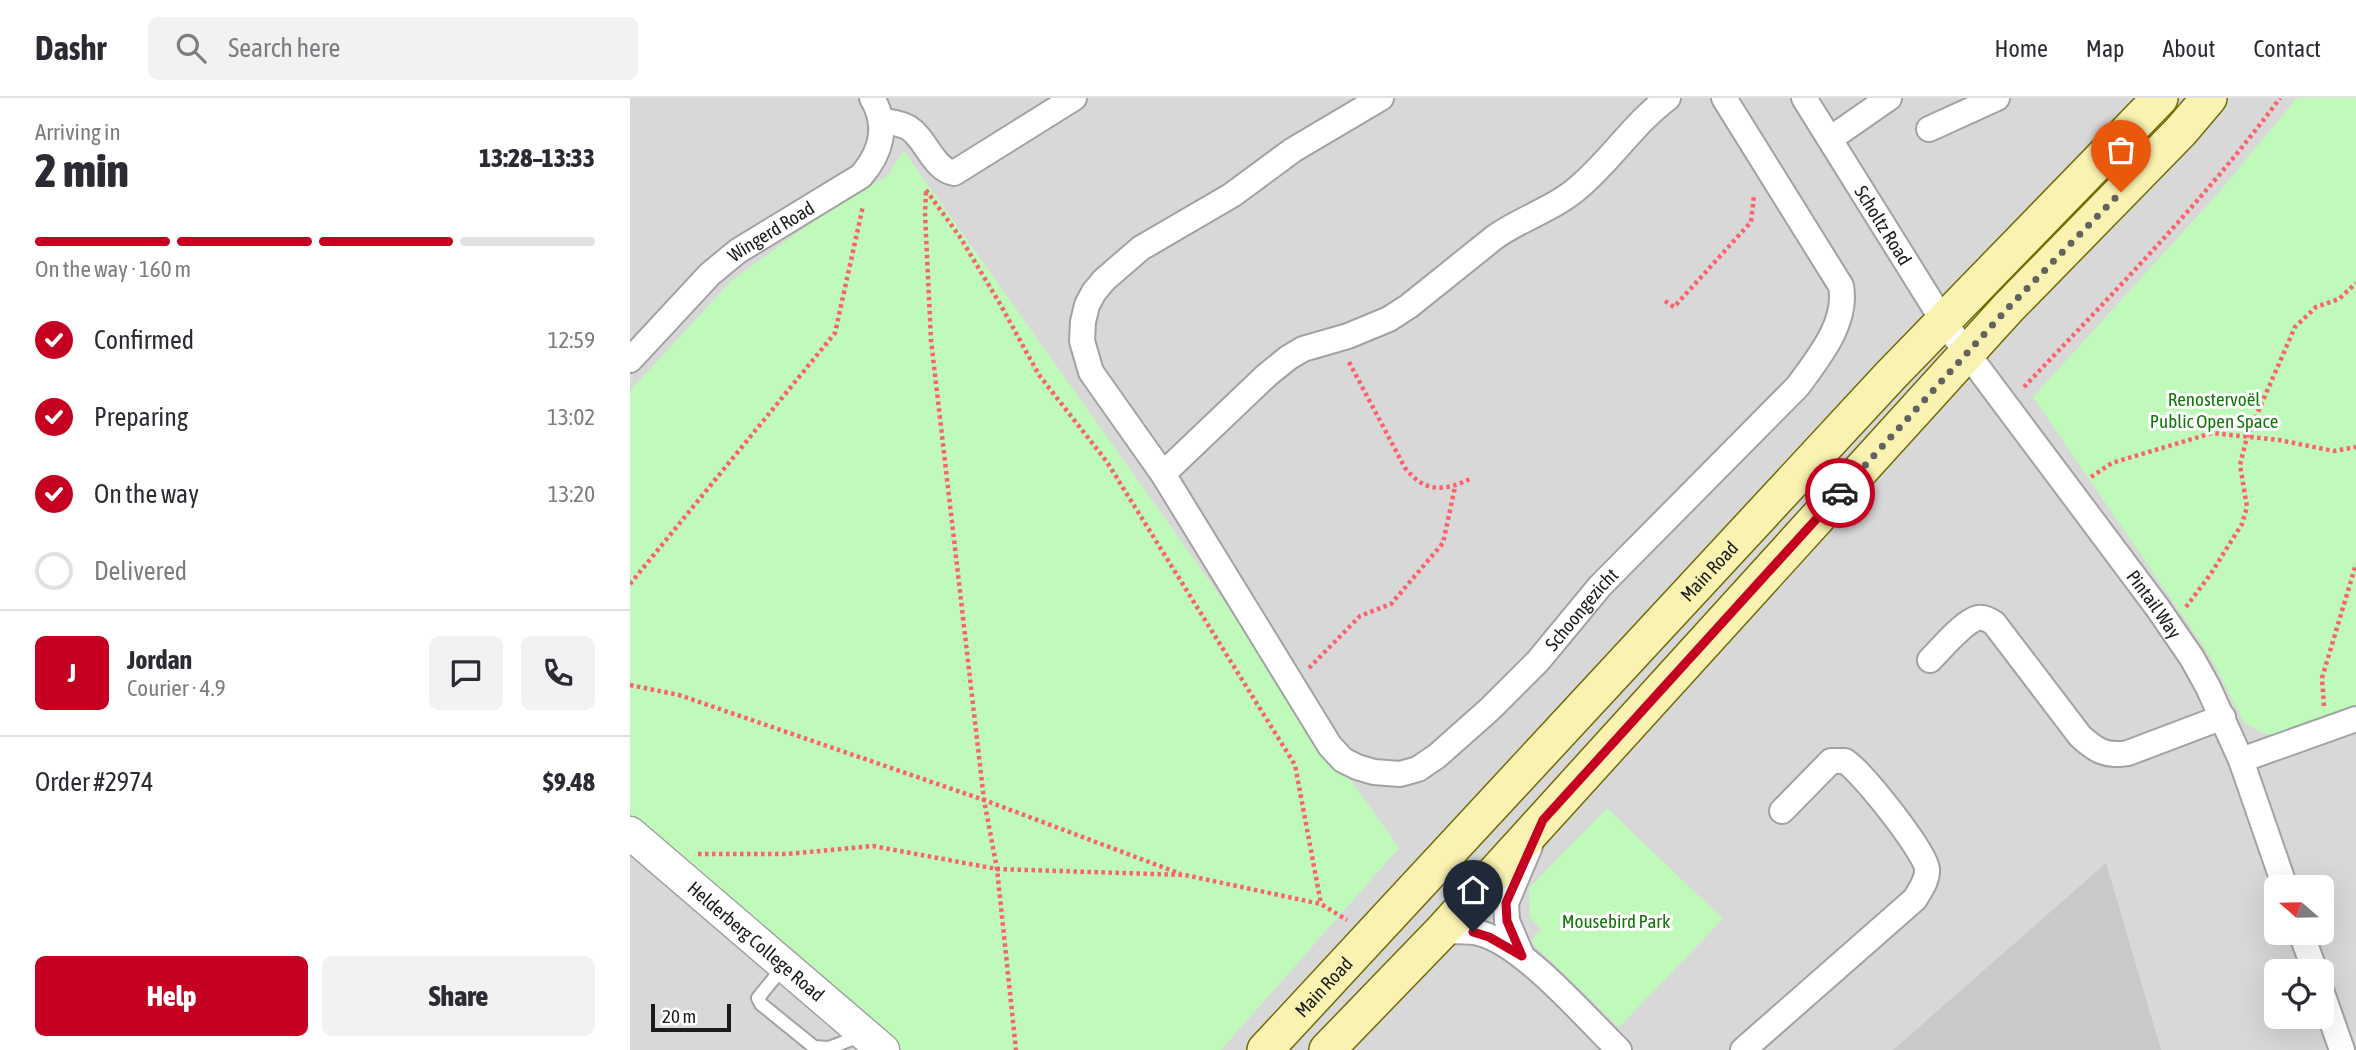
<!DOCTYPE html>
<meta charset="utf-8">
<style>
:root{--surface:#fff;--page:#f2f2f3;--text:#2b2b33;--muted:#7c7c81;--line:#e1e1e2;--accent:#c60020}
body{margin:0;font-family:"Asap Condensed",sans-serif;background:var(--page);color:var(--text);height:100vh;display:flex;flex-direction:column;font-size:26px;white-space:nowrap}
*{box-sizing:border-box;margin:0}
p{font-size:23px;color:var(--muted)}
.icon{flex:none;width:38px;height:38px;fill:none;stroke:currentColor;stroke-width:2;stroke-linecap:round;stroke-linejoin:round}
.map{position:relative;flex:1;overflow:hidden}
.sheet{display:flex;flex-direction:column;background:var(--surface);width:630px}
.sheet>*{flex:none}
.needle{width:46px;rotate:290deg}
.controls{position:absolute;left:1634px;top:777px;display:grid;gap:14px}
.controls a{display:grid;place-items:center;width:70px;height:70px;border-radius:10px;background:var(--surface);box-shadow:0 7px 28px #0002;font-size:35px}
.scale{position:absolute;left:21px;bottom:18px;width:80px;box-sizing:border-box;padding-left:7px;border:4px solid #1b1b1b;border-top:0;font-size:19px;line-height:24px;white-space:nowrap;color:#1b1b1b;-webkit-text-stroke:5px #fff;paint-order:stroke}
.pin{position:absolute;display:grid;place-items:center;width:60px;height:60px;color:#fff;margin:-72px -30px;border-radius:50% 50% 50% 0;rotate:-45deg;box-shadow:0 0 7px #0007}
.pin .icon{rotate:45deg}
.courier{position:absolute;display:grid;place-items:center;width:70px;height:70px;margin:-35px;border:5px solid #c60020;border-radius:50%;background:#fff;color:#222;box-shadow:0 2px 9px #0007}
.head em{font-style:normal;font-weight:800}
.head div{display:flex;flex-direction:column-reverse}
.head{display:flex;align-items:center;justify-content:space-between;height:119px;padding:0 35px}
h1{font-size:46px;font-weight:800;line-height:52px}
.bar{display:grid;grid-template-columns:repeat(4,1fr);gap:10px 7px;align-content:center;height:84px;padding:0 35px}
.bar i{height:9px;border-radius:5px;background:var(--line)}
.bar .selected{background:var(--accent)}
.bar p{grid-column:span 4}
.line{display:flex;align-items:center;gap:18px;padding:0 35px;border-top:2px solid var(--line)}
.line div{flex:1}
.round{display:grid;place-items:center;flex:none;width:74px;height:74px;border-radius:10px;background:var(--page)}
ol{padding:0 35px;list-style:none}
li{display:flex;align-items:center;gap:21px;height:77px}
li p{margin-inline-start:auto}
li .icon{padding:7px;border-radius:50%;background:var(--accent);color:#fff;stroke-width:4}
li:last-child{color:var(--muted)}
li i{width:38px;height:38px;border:4px solid var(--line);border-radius:50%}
.primary-button{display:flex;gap:14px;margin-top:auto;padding:14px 35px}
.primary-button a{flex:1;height:80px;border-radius:10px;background:var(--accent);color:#fff;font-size:28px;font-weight:800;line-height:80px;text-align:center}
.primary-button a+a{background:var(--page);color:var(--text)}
header{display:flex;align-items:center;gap:42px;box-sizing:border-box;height:98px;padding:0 35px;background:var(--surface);border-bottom:2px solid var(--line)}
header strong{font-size:33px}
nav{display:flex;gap:38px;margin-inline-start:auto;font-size:24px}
.search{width:490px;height:63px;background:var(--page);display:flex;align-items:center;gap:18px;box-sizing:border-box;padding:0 24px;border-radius:10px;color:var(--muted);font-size:26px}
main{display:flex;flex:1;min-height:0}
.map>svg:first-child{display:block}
</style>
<header>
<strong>Dashr</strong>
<div class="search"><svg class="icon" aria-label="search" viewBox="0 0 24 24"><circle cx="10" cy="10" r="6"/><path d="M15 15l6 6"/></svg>Search here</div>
<nav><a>Home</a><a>Map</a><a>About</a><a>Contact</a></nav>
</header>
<main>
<section class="sheet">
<div class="head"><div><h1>2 min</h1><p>Arriving in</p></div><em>13:28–13:33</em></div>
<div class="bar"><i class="selected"></i><i class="selected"></i><i class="selected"></i><i></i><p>On the way · 160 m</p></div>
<ol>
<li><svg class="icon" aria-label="check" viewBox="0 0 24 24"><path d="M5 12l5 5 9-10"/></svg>Confirmed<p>12:59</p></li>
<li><svg class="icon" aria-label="check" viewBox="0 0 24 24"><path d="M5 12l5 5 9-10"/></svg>Preparing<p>13:02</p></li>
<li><svg class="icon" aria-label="check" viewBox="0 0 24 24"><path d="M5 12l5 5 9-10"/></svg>On the way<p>13:20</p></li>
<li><i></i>Delivered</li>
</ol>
<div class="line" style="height:126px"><b class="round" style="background:var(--accent);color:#fff">J</b><div><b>Jordan</b><p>Courier · 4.9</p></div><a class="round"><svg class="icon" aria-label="chat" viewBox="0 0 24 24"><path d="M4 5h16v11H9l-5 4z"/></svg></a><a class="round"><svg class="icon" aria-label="phone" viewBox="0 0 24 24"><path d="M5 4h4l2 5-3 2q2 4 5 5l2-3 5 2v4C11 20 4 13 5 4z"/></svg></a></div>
<div class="line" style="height:91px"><div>Order #2974</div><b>$9.48</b></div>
<div class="primary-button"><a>Help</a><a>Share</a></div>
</section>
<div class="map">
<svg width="1726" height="952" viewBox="0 0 1726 952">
<rect width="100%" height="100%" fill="#ede6e0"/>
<!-- residential -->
<path fill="#d9d8d8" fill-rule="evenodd" d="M0,0H1726V952H0ZM1647,789H1692V835H1647ZM1647,873H1692V919H1647Z"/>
<!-- religious -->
<path fill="#c9c9c9" d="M1476,765L1531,952H1263Z"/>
<!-- park -->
<g fill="#bffaba">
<path d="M1667,0H1726V608L1645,637L1636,636L1619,628L1613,622L1579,556L1403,299L1584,100Z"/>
<path d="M274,53L769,750L591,952H256L0,721V293L101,183L174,130L257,78Z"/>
<path d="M977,710L1093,821L989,929L901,844L911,831L900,819L899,790Z"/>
</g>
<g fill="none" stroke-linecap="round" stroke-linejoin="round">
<defs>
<path id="service" d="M154,868L128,900L131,906L184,949L199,950L232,937"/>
<g id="minor">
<path id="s1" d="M751,0L663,52L602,97L511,150L474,182L464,194L457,207L453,224L452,243L461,274L533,376L700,648L713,662L727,669L744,674L770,676L788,671L807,658L860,611L908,563L970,488L1168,288C1188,260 1218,225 1211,188L1094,0"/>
<path id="s2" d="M1174,0L1313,223L1527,509L1562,560L1578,589L1611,662L1655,789"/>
<path d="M251,23C261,24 270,25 279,30C296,41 303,71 324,75L444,0"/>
<path d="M1299,31L1367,0"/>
<path d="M1200,41L1259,0"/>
<path id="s3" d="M0,262L80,176L108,153L231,78C251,55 259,28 242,0"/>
<path d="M533,376L637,277L658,260L673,251L718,238L759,221L779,208L865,139C892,120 924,111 949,89C981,62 1004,25 1038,0"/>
<path d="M1300,562C1310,552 1334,523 1348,520C1354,519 1359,522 1364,525L1450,638C1465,652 1476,659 1498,655L1593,619"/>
<path d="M1611,662L1726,621"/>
<path d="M811,834C823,833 836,832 849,835C892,845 956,920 989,952"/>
<path d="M1671,835L1685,873"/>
<path d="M892,858L877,823L876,805L900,748"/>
<path d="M1692,895L1712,952"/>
<path d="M1113,952L1285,801C1290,792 1298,782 1297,771C1295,753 1232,674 1215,663H1201L1152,713"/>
</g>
<g id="tertiary">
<path id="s4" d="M0,735L253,952"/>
</g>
<g id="secondary">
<path id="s5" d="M635,952L1261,277L1530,0"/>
<path d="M697,952L811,834L1378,210L1551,33L1579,0"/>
</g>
</defs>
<!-- service casing -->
<use href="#service" stroke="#a2a2a2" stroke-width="16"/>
<!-- minor casing -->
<use href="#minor" stroke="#a2a2a2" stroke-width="28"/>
<!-- tertiary casing -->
<use href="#tertiary" stroke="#a2a2a2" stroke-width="35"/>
<!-- secondary casing -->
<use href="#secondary" stroke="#716b03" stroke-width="38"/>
<!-- path -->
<g stroke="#fb626b" stroke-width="4.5" stroke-dasharray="3.5 3.5" stroke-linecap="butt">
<path d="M296,92L330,139L369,204L409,277L477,364L665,667L691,806"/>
<path d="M296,94L295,116L301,242L354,702L367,771L386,952"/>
<path d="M1035,203L1044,209L1121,124L1124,97"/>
<path d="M719,264L775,370C796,396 815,393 842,380"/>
<path d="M1394,289C1482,196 1574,103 1650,0"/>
<path d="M1461,379L1482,365L1582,335L1649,342L1704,353L1726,349"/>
<path d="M0,486L205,235L233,108"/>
<path d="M1556,509L1580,477L1612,426L1617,409L1610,367L1617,339L1665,229L1686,209L1709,201L1726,185"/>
<path d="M679,570L730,518L761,506L813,445L825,389"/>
<path d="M0,587L49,597L354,702L551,776"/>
<path d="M1694,608L1692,580L1726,466"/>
<path d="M68,756H157L243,748L367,771L555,777L691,806L717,822"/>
</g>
<!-- service -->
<use href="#service" stroke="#fff" stroke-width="12"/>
<!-- minor -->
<use href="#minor" stroke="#fff" stroke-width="24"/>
<!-- tertiary -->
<use href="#tertiary" stroke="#fff" stroke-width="32"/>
<!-- secondary -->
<use href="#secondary" stroke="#faf2b1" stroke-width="35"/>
</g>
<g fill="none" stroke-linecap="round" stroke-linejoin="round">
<!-- done -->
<path stroke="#646260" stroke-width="7" stroke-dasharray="0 12.6" d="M1210,395L1378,210L1491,94"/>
<!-- route -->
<path stroke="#c60020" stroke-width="9" d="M843,834L859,839L892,858L877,823L876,805L913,722L1210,395"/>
</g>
<g text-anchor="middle" stroke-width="6" stroke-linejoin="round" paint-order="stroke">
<!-- street labels -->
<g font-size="19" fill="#1b1b1b" stroke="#fff">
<text dy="7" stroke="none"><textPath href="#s2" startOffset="150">Scholtz Road</textPath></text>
<text dy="7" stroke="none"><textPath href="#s3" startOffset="192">Wingerd Road</textPath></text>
<text dy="7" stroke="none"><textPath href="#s5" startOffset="653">Main Road</textPath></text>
<text dy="7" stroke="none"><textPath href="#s2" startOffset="616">Pintail Way</textPath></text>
<text dy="7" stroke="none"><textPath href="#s1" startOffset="1202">Schoongezicht</textPath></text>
<text dy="7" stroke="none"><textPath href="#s4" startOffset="166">Helderberg College Road</textPath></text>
<text dy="7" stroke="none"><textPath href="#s5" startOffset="86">Main Road</textPath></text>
</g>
<!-- park labels -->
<g font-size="19" fill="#127809" stroke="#fff">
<text x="1584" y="308">Renostervoël<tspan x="1584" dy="22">Public Open Space</tspan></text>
<text x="986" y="830">Mousebird Park</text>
</g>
</g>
</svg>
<div class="controls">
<a><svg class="needle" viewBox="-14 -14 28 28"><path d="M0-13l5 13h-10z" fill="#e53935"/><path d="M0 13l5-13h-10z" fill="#7c7c81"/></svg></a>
<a><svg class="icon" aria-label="locate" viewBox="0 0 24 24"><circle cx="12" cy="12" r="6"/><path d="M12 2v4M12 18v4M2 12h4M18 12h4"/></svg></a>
</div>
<div class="scale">20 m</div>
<div class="pin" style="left:1491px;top:94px;background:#ea580c"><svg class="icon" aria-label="bag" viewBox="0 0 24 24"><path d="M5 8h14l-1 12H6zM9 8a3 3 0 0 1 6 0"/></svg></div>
<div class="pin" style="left:843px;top:834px;background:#1f2937"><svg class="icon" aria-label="home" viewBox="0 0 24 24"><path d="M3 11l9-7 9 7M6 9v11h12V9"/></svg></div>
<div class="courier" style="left:1210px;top:395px"><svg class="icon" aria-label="car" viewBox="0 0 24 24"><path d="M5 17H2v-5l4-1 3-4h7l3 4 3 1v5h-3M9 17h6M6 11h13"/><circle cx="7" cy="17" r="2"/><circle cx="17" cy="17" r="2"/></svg></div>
</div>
</main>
